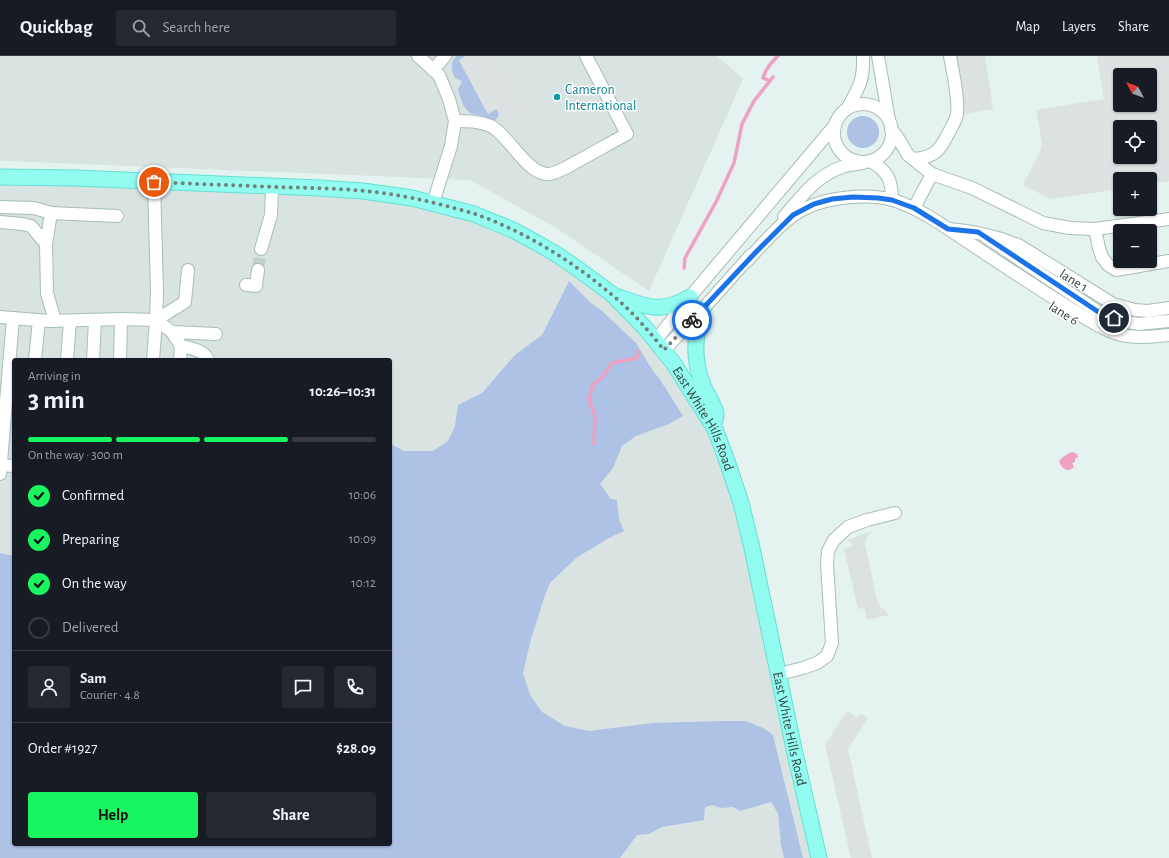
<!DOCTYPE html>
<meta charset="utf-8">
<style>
:root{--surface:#171b24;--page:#242831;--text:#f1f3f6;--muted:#9ea1a6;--line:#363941;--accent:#18f561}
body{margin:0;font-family:"Alegreya Sans",sans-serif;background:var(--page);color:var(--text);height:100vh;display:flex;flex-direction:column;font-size:15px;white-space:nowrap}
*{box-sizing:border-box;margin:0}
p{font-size:13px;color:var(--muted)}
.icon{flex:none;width:22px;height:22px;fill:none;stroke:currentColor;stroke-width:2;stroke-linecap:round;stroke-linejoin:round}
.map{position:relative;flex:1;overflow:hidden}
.side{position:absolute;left:12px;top:302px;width:380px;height:488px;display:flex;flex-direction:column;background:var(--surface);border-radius:4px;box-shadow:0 1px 3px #0004}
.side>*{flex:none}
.needle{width:26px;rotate:311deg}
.controls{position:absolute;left:1113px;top:12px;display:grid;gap:8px}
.controls a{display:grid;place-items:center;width:44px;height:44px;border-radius:4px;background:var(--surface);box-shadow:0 1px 3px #0004;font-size:20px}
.pin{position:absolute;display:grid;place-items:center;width:34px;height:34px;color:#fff;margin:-17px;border:2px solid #fff;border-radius:50%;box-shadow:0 1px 4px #0007}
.courier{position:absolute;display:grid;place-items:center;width:40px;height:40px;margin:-20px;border:3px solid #1a73e8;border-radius:50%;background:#fff;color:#222;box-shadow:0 1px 5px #0007}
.headline em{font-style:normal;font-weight:600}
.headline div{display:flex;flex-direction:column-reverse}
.headline{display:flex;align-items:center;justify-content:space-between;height:68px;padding:0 16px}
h1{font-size:26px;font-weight:600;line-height:30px}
.bar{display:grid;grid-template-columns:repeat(4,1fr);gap:6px 4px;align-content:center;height:48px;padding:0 16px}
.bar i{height:5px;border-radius:3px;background:var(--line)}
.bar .selected{background:var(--accent)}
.bar p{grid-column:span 4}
.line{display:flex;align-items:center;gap:10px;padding:0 16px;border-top:1px solid var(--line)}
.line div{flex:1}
.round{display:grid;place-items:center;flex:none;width:42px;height:42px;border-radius:4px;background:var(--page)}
ol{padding:0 16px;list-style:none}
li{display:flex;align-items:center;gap:12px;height:44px}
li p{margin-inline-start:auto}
li .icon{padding:4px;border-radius:50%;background:var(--accent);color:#111;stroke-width:4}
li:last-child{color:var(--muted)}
li i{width:22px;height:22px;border:2px solid var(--line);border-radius:50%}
.action{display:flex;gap:8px;margin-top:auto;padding:8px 16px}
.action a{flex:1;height:46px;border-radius:4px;background:var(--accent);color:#111;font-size:16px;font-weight:600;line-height:46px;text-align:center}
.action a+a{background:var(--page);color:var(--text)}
header{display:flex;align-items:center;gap:24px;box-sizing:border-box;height:56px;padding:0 20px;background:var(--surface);border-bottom:1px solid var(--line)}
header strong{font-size:19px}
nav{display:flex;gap:22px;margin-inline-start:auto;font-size:14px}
.search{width:280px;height:36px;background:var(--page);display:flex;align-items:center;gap:10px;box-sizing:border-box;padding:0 14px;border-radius:4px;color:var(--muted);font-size:15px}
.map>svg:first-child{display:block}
</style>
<header>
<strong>Quickbag</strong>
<div class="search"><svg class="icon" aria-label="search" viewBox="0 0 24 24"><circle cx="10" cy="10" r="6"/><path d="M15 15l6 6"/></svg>Search here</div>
<nav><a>Map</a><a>Layers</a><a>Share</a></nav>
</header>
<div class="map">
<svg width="1169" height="802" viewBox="0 0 1169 802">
<rect width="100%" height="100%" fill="#e4f2f0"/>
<!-- industrial -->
<g fill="#d9e3e1" fill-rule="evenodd">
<path d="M0,0H717L743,23L649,235L558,173L470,124L9,105H0Z"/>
<path d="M0,121L363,135L513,174L646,273L727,405L819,802H0ZM14,304H390V788H14Z"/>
</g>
<!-- green -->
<g fill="#adc2e5">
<path d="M456,0H465L459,4L488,58L496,52L499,57L498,61L495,64H490L482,60L470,57L467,54L463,49L458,34L462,25L455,22C451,14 450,7 456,0Z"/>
<circle cx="863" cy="76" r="16"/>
<path d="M569,225L591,247L602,255L636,287L653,315L659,322L683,360L669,368L636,380L622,390L613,412L600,428L611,443L617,444L619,463L624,475L609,482L576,502L550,527L545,539L531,583L523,617L530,639L542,656L565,670L589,675L653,667L722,665H746L765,673L773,679L803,802H784L781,789L778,757L771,746L740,755L733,751L721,752L712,749L705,751L704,764L662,771L649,778L637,779L620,802H0V497L14,500V788H390V388L393,389L404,395H433L448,385L455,370L458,349L482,337L515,299L542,279Z"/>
</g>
<!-- parking -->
<g fill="#dce2e1" fill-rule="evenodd">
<path d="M466,0H500L529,53L513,61L499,57L496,53L488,58L459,4Z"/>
<path d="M956,0H985L993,53L965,58Z"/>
<path d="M1097,0H1169V125L1150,128V123H1120V133L1051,143L1023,129L1040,96L1042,87L1036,54L1104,43ZM1120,19H1150V49H1120ZM1120,71H1150V101H1120Z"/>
<path d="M873,475L867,481L865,488L878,548L889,559L867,564L865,553L863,552L858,553L844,493L853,490L850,486L847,484Z"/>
<path d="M847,655L855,660L857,661L861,658L868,662L848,693L872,802H851L825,689Z"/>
</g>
<!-- water -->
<path fill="#eea1c0" d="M1073,396L1077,398L1078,401L1075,403V406L1072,407L1074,411C1067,417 1062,413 1059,405C1063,401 1067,397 1073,396Z"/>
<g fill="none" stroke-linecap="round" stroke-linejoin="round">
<!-- stream -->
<g stroke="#eea1c0" stroke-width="3.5">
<path d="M770,25L763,22C766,12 771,7 778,0"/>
<path d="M684,212L685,202L716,146L734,107L742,68L754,45L773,21"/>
<path d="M594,388L595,360L589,344L592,330L603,320L612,307L637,302L639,296"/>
</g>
<!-- minor-tunnel -->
<path stroke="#c1cfcd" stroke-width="12" stroke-dasharray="12 6" stroke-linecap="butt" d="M258,214L261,193"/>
<defs>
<g id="minor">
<path d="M418,0L439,19L449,43L455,65L451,90L433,147"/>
<path d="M878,0L889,64"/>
<path d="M433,14L445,0"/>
<circle cx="863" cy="77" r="29"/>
<path d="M847,53C859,32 864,24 863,0"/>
<path d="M455,65C467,65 479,65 491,70C509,80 527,118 548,118C556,118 569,110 576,106C593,97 610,87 627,78L586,0"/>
<path d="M891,73L898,82L908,99L932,118L972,132L1043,167L1070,172L1095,173L1169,163"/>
<path d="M914,103C934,101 939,96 948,78C951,72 956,65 957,58C959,42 953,17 950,0"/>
<path d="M870,105C888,115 892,124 892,144"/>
<path d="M0,151L34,152L51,157L117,160"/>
<path d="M914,152L932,118"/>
<path d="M784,161C801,141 816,120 842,111C848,109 856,108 863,107"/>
<path d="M0,166L22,168L31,170L46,188L47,237L55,265"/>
<path d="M949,173C974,175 997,180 1020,190L1113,248L1135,254L1148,255L1169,252"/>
<path d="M1095,173L1099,192L1102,201L1108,209L1116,214L1169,205"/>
<path d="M986,181L1103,259L1126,266L1139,268L1169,265"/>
<path d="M46,188L51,157"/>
<path d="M261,193L271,159L272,131"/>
<path d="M746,206C763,188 782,164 804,153C827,141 868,137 893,144C922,153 948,173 974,190C1004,210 1034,230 1065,249C1081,259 1097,271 1115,277C1133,283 1151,281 1169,279"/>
<path d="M246,229L256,230L258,214"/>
<path d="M0,261L49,265L121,263L156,264L157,235L154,126"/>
<path d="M156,264L185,246L188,214"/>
<path d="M156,264L172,276L181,290L180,304"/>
<path d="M172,276L216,278"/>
<path d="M656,284L690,241L835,69"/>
<path d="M181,290C190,292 204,294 208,304"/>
<path d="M664,294L703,253L751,199"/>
<path d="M35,304L39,264"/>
<path d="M67,304L70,265"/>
<path d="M93,304L95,264"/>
<path d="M120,304L121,263"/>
<path d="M153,304L156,264"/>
<path d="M0,409L14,410"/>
<path d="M0,418L13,262"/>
<path d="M779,618L803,612L817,607L827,600L832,587L827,508L828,495L834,484L848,471L867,464L895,457"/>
</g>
<g id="major">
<path id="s1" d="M0,121L76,122L319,132L363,135L412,142L474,158L513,174L537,187L556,198L578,213L612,238L646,273L674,308L715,373L727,405L741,447L752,492L794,693L819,802"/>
<path d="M619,241C647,251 662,258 690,241"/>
<path d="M703,253C694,278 693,304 703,329C706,336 715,351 716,357C716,359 716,362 715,364"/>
</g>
</defs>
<!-- minor casing -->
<use href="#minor" stroke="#a7bdb9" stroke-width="14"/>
<!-- major casing -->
<use href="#major" stroke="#63e0d1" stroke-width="17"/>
<!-- minor -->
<use href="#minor" stroke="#fff" stroke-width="12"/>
<!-- major -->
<use href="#major" stroke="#93fcf1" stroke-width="15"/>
</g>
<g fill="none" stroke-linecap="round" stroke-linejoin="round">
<!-- done -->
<path stroke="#72807e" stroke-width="4" stroke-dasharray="0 7.2" d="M154,126C193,128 233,129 272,131C311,132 350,132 389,138C417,142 448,150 475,158C522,174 574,206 612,239C632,255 648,274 664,294L692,264"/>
<!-- route -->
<path stroke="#1a73e8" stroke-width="5" d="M692,264L756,196L793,159L814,148L832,143L853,141L878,142L892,144L914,152L948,173L978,176L1103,259L1114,262"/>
</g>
<!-- markers -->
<circle fill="#0f9aa8" stroke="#fff" stroke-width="1.5" cx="557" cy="41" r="4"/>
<g text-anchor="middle" stroke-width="3" stroke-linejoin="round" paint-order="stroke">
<!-- culture labels -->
<g font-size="14" fill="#0d838f" stroke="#fff" text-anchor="start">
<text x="565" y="38">Cameron<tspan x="565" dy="16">International</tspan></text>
</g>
<!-- street labels -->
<g font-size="14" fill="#344340" stroke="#fff">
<text transform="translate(1074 224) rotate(32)" y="5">lane 1</text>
<text transform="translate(1064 257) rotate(32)" y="5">lane 6</text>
<text dy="5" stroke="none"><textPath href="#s1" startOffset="793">East White Hills Road</textPath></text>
<text dy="5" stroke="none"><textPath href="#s1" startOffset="1117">East White Hills Road</textPath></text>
</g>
</g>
</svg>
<div class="controls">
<a><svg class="needle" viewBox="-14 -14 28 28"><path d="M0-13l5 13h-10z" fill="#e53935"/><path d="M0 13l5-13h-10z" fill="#9ea1a6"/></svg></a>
<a><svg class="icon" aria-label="locate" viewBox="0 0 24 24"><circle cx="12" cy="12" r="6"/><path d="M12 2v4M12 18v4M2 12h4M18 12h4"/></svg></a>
<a>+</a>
<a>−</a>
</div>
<div class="pin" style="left:154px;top:126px;background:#ea580c"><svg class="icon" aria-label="bag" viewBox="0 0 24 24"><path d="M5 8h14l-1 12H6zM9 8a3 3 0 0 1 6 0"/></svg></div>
<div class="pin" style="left:1114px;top:262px;background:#1f2937"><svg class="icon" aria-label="home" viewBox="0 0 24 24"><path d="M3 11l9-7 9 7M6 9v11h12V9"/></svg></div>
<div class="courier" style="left:692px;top:264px"><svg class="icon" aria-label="bike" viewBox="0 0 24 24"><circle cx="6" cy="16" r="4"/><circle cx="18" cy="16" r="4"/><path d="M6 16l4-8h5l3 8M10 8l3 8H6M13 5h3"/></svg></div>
<section class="side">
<div class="headline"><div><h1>3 min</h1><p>Arriving in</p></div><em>10:26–10:31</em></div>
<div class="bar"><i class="selected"></i><i class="selected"></i><i class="selected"></i><i></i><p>On the way · 300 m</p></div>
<ol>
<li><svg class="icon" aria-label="check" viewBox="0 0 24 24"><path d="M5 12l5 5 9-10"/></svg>Confirmed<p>10:06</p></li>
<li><svg class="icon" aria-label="check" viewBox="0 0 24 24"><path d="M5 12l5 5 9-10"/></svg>Preparing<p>10:09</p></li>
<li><svg class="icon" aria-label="check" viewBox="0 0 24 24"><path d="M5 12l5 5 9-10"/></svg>On the way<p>10:12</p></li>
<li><i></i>Delivered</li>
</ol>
<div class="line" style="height:72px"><a class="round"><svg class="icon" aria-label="person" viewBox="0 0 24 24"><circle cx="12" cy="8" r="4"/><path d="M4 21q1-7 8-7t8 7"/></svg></a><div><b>Sam</b><p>Courier · 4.8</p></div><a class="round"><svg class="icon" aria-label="chat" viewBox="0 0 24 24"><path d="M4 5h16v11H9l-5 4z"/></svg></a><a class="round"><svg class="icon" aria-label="phone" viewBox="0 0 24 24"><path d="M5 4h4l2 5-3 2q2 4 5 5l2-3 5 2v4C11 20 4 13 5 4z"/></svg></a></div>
<div class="line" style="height:52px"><div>Order #1927</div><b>$28.09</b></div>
<div class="action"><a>Help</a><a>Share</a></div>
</section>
</div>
